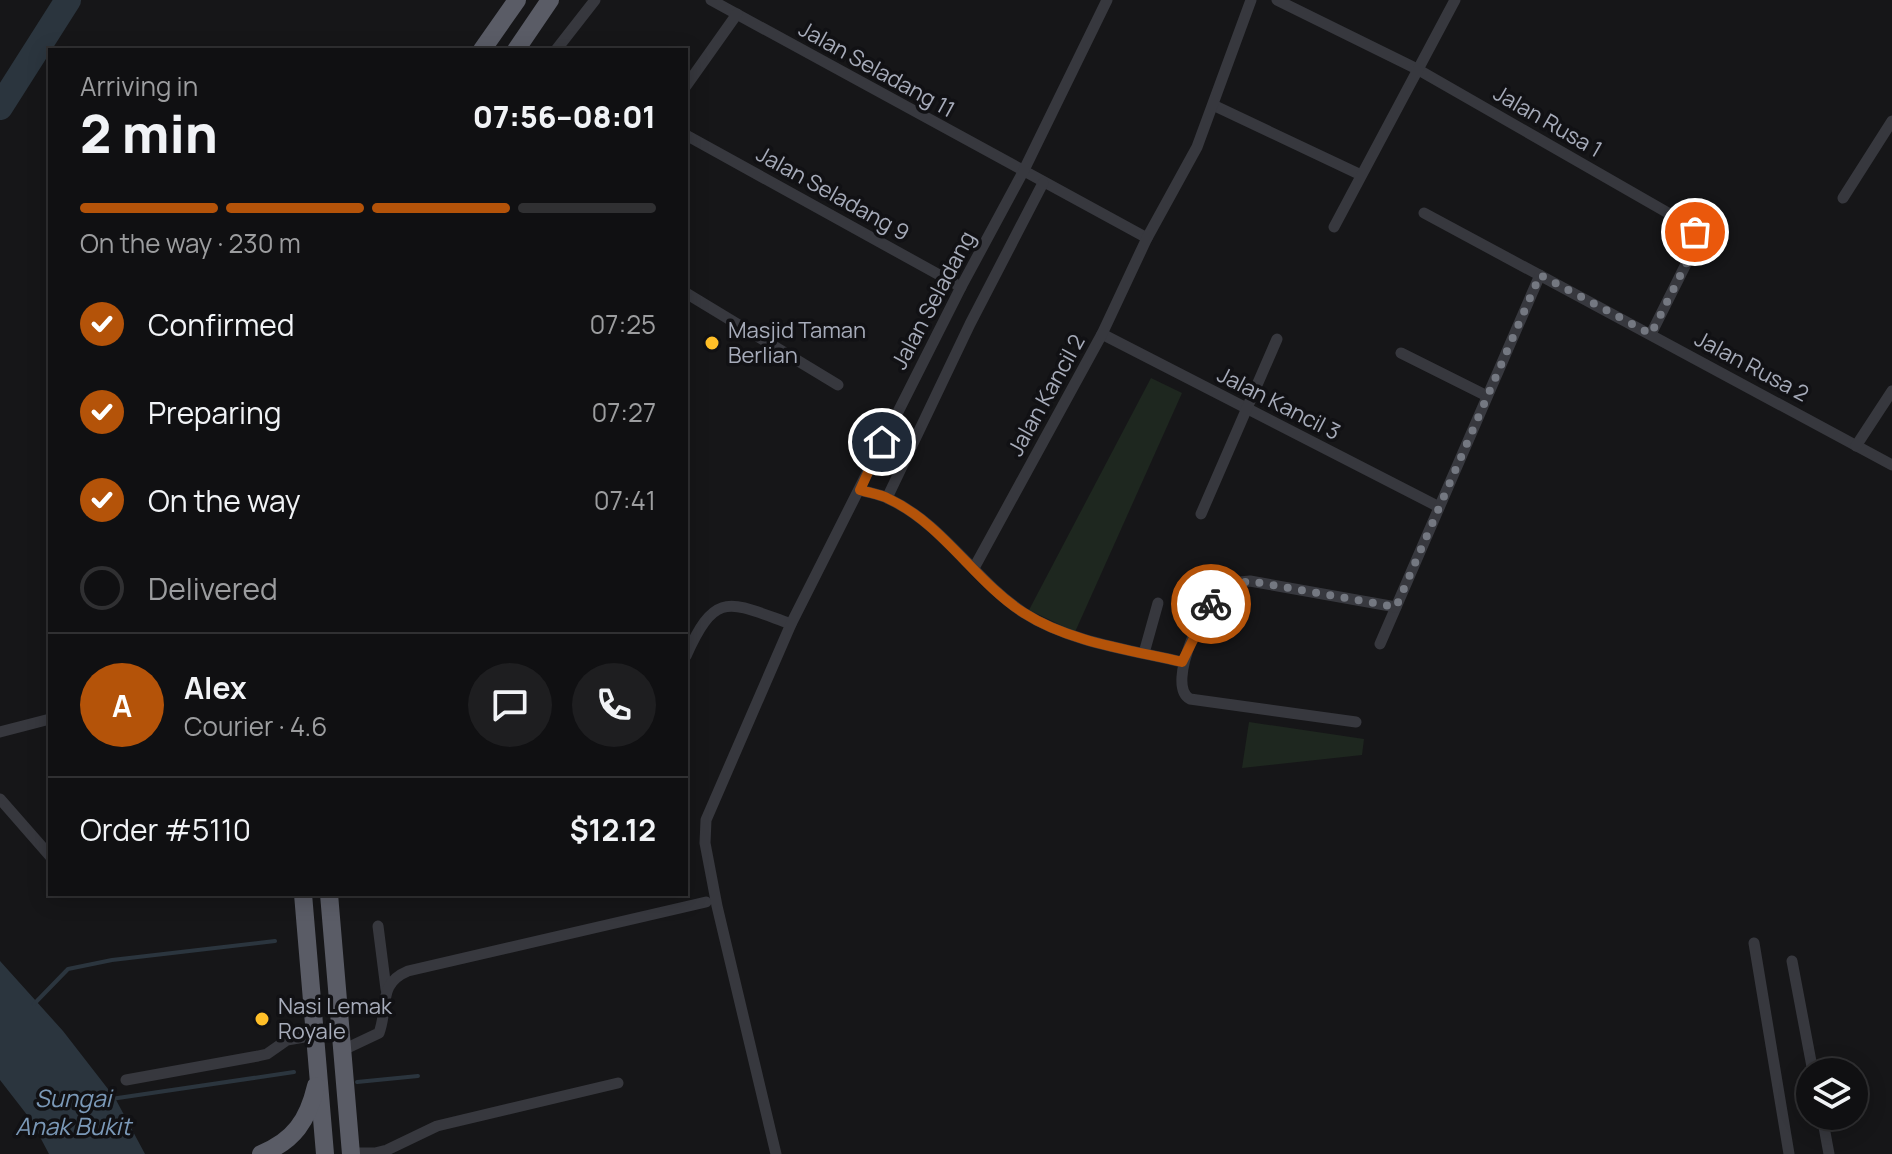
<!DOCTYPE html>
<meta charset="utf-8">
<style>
:root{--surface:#101012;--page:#1e1e20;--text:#f1f3f6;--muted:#9c9d9f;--line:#303032;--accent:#b45309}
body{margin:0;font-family:Manrope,sans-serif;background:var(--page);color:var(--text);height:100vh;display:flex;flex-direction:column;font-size:30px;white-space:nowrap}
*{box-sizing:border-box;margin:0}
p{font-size:26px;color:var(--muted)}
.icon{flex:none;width:44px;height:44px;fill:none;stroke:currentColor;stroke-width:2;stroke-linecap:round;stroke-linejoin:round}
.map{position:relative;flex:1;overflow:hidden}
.drawer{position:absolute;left:48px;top:48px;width:640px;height:848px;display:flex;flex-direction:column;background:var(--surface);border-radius:0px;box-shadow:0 4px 20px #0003,0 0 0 2px var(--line)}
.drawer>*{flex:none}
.controls{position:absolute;left:1796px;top:1058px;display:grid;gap:16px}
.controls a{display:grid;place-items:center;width:72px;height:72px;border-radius:50%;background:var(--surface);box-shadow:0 4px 20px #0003,0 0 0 2px var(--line);font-size:40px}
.pin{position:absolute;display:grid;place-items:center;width:68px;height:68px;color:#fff;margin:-34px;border:4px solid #fff;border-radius:50%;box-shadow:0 2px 8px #0007}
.courier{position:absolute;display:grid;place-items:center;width:80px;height:80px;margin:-40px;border:6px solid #b45309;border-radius:50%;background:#fff;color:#222;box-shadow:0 2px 10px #0007}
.head em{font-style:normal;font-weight:800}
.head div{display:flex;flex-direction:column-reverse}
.head{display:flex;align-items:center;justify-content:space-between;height:136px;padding:0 32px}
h1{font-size:52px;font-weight:800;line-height:60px}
.bar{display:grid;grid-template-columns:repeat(4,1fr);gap:12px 8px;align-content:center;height:96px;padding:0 32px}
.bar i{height:10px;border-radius:6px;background:var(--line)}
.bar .selected{background:var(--accent)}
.bar p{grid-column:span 4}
.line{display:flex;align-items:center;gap:20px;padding:0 32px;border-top:2px solid var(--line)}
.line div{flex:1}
.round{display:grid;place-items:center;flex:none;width:84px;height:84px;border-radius:42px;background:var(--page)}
ol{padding:0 32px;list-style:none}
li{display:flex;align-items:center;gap:24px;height:88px}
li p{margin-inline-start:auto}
li .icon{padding:8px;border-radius:50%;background:var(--accent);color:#fff;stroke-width:4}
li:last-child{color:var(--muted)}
li i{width:44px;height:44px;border:4px solid var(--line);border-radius:50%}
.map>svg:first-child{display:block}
</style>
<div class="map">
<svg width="1892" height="1154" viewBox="0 0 1892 1154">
<rect width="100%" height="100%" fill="#161618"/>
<!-- green -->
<g fill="#1e271f">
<path d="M1151,378L1182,393L1075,632L1029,610Z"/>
<path d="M1249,722L1364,739L1362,755L1242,768Z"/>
</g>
<!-- water -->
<path fill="#2b353e" d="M0,961L63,1031L115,1098L145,1154H49L31,1120L0,1080Z"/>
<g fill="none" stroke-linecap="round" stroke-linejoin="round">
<!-- stream -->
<g stroke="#2b353e" stroke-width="4">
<path d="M34,1004L68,969L112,960L275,941"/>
<path d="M357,1082L418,1076"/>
<path d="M111,1099L294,1072"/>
</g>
<!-- river -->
<path stroke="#2b353e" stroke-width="26" d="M0,107L68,0"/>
<!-- minor -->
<g stroke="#37383e" stroke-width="11">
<path d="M711,0L1147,238"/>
<path d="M1277,0L1417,69L1682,221L1695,232L1694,248L1651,334"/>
<path d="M556,50L595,0"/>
<path d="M686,86L737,14"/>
<path d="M1213,105L1361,175"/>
<path d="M686,135L961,287"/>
<path d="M1843,198L1892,121"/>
<path d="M1424,213L1892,465"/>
<path d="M1334,227L1455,0"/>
<path d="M686,293L838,385"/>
<path d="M1102,334L1439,507"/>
<path d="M1401,353L1487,396"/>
<path d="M1856,446L1892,391"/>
<path d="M860,490C869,493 880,494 889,499C943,524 975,581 1024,613C1069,642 1131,650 1182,662"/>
<path d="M887,498L970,324L1043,183"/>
<path d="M1201,514L1277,339"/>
<path d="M974,568L1102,334L1147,238L1197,147L1251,0"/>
<path d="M1380,644L1540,275"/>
<path d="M1144,653L1158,603"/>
<path d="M686,656C716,589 729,602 791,624"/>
<path d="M1356,722L1190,699C1164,685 1207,597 1225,586C1233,582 1242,582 1250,581L1396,607"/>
<path d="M0,732L50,719"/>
<path d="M0,799L50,856"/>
<path d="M378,926L386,989"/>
<path d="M1754,943L1789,1154"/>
<path d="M1792,961L1813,1072"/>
<path d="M343,1050L379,1033C389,1006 377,984 408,971L706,902"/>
<path d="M126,1080L258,1056L267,1054L287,1040L316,1035"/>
<path d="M1822,1116L1829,1154"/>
<path d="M351,1153H375L387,1150L437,1126L618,1083"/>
<path d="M776,1154L717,906L705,843L706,820L791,624L961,287L1023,172L1107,0"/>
</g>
<!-- trunk -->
<g stroke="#5a5c66" stroke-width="18">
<path d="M482,50L517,0"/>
<path d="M516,50L550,0"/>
<path d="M303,894L325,1154"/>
<path d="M329,894L351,1154"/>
<path d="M261,1154C294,1141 308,1120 316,1086"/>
</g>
</g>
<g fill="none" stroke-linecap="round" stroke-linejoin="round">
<!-- done -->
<path stroke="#747881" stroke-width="8" stroke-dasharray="0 14.4" d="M1211,604L1224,587L1250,581L1396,607L1540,275L1651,334L1694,248L1695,232"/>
<!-- route -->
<path stroke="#b45309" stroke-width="10" d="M882,442L860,490C869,493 880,494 889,499C943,524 975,582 1024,613C1069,642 1131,650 1182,662L1211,604"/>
</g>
<!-- markers -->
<g fill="#ffbf28" stroke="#111114" stroke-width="3">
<circle cx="712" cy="343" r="8"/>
<circle cx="262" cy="1019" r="8"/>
</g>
<g text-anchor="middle" stroke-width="7" stroke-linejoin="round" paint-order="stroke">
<!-- street labels -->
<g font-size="22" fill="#a7acba" stroke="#111114">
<text transform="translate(877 69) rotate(29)" y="8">Jalan Seladang 11</text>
<text transform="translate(1548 121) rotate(30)" y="8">Jalan Rusa 1</text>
<text transform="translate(833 193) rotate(29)" y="8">Jalan Seladang 9</text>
<text transform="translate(933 300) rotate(-62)" y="8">Jalan Seladang</text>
<text transform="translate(1752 366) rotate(28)" y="8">Jalan Rusa 2</text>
<text transform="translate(1046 395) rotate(-61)" y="8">Jalan Kancil 2</text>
<text transform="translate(1279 403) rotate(27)" y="8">Jalan Kancil 3</text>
</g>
<!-- poi labels -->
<g font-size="22" fill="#a7acba" stroke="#111114" text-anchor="start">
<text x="728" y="338">Masjid Taman<tspan x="728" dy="25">Berlian</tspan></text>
<text x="278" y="1014">Nasi Lemak<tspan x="278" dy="25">Royale</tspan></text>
</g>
<!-- water labels -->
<g font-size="24" font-style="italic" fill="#7b99b8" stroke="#111114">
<text x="73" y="1107">Sungai<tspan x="73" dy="28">Anak Bukit</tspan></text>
</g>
</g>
</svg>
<div class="controls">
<a><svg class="icon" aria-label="layers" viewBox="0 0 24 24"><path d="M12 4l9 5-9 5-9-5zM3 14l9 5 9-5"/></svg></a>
</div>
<div class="pin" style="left:1695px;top:232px;background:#ea580c"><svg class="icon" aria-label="bag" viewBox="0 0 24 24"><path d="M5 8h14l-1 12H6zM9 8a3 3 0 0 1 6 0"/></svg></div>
<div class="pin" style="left:882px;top:442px;background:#1f2937"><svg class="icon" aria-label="home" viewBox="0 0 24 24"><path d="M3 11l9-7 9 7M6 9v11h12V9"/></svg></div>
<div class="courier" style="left:1211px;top:604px"><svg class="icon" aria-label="bike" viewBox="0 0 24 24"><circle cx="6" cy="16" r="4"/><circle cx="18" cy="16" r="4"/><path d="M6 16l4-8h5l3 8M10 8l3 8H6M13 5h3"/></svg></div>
<section class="drawer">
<div class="head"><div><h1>2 min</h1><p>Arriving in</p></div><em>07:56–08:01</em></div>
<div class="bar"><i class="selected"></i><i class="selected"></i><i class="selected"></i><i></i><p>On the way · 230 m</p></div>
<ol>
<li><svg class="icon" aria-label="check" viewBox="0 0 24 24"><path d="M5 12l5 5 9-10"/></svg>Confirmed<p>07:25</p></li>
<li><svg class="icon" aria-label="check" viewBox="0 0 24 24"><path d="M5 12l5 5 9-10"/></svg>Preparing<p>07:27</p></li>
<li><svg class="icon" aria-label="check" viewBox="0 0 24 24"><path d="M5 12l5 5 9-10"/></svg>On the way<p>07:41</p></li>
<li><i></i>Delivered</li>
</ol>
<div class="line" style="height:144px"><b class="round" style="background:var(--accent);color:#fff">A</b><div><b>Alex</b><p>Courier · 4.6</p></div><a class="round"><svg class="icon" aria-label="chat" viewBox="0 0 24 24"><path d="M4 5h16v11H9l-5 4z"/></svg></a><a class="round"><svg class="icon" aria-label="phone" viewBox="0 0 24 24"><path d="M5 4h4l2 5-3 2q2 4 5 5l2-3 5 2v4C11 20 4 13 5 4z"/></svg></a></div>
<div class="line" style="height:104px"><div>Order #5110</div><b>$12.12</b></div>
</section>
</div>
